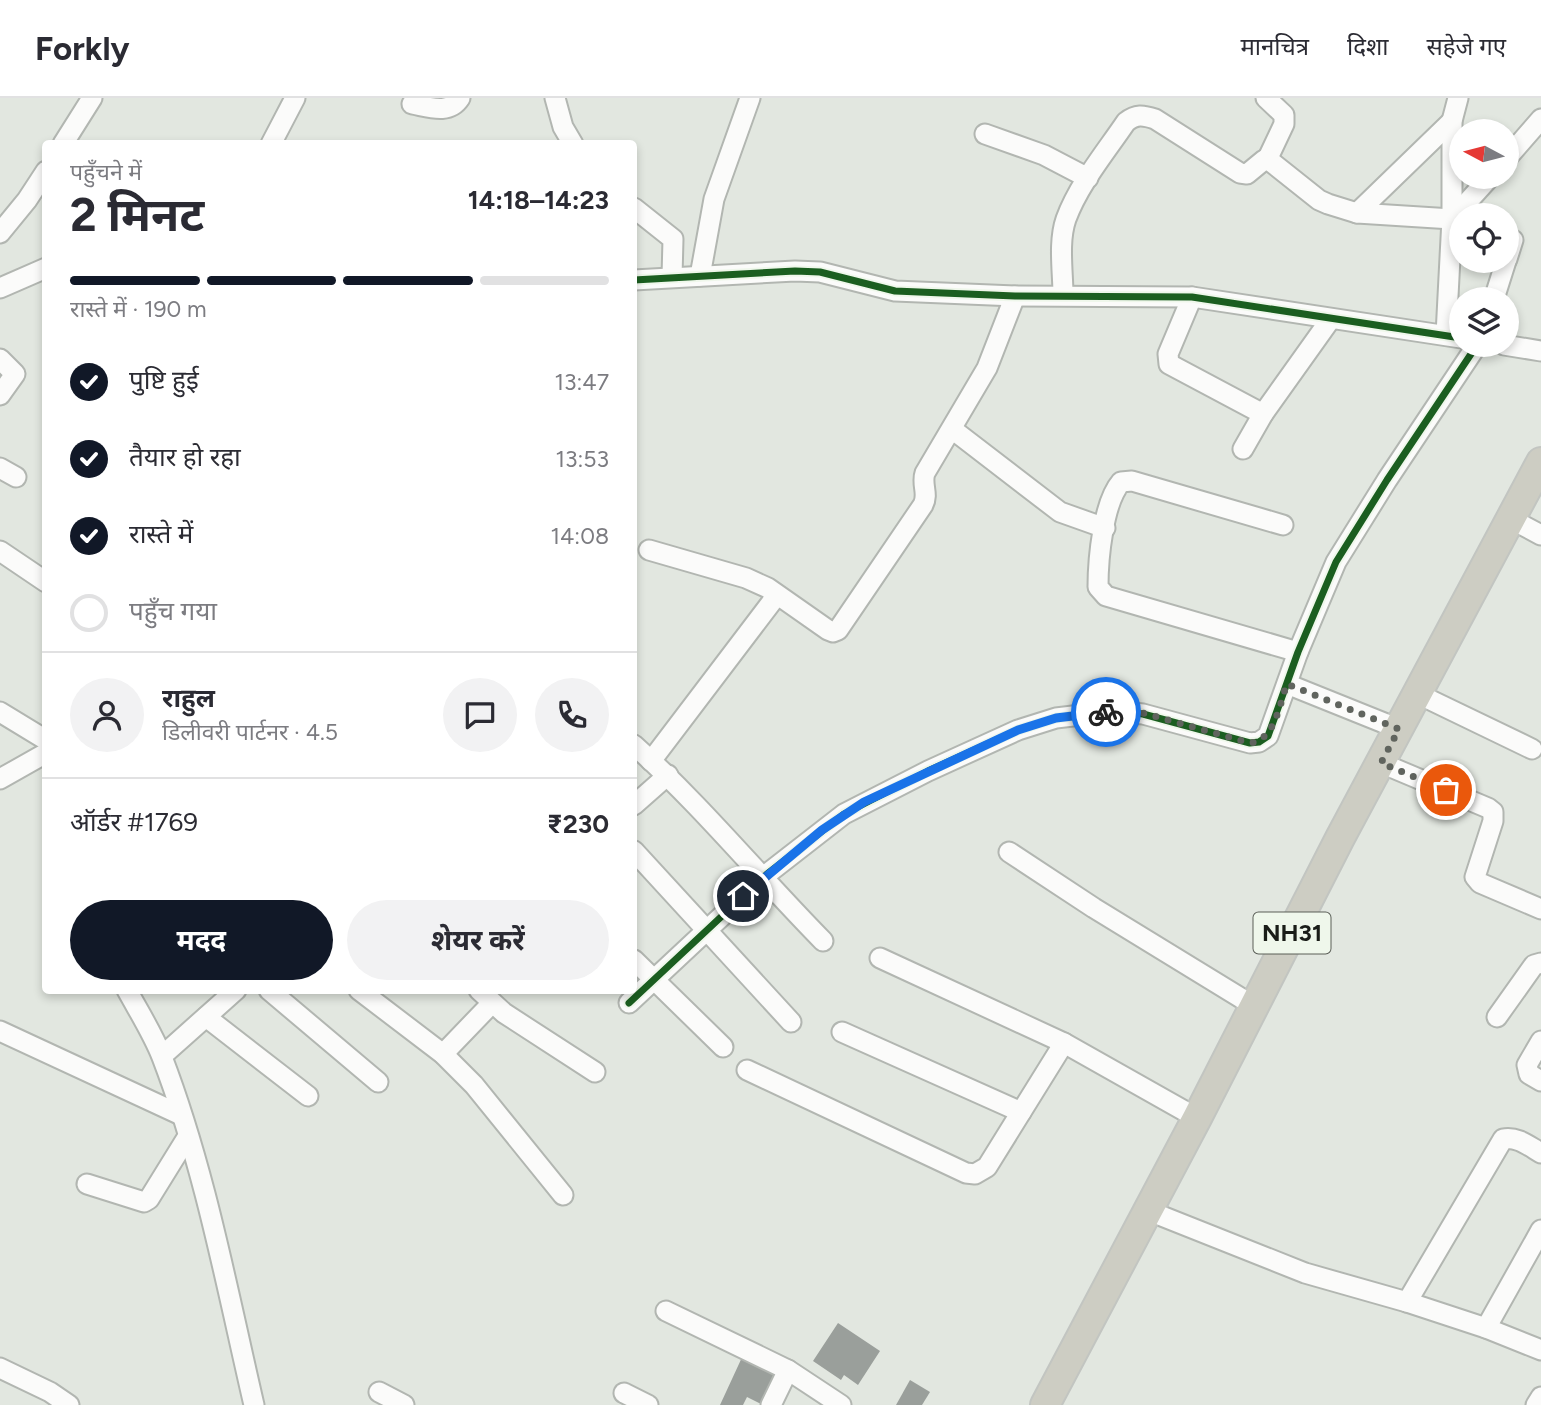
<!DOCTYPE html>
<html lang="hi">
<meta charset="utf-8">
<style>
:root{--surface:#fff;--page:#f2f2f3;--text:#2b2b33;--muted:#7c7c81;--line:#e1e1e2;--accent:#111827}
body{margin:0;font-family:Figtree,"Noto Sans Devanagari",sans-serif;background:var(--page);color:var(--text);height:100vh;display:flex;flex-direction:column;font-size:26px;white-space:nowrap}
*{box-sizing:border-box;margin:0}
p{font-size:23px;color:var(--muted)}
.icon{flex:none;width:38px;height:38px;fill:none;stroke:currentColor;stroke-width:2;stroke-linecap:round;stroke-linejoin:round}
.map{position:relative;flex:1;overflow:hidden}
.side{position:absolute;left:42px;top:42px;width:595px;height:854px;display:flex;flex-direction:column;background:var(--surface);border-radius:7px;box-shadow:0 4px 10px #0003}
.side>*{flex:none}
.needle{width:46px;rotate:277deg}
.tools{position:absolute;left:1449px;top:21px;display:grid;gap:14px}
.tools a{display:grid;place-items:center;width:70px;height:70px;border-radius:50%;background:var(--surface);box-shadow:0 4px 10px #0003;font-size:35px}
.pin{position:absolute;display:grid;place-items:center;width:60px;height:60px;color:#fff;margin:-30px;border:4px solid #fff;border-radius:50%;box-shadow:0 2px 7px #0007}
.courier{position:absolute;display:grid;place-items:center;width:70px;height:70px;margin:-35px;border:5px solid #1a73e8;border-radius:50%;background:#fff;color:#222;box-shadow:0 2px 9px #0007}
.overview em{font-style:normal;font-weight:700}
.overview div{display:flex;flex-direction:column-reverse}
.overview{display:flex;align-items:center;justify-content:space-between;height:119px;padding:0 28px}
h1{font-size:46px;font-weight:700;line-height:52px}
.bar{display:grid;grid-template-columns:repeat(4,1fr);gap:10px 7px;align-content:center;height:84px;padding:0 28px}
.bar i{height:9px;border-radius:5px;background:var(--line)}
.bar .current{background:var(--accent)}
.bar p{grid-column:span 4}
.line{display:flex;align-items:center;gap:18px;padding:0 28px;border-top:2px solid var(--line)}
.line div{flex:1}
.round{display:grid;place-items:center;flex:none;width:74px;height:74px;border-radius:37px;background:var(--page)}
ol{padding:0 28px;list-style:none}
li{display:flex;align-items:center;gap:21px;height:77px}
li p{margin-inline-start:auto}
li .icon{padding:7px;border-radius:50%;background:var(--accent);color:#fff;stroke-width:4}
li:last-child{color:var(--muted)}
li i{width:38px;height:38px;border:4px solid var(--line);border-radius:50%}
.primary-button{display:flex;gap:14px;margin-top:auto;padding:14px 28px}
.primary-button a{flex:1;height:80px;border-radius:42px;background:var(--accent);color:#fff;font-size:28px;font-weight:700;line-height:80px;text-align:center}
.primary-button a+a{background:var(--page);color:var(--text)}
header{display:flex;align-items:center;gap:42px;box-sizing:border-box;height:98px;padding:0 35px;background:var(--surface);border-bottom:2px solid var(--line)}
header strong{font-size:33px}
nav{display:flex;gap:38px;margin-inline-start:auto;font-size:24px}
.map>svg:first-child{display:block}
</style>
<header>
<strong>Forkly</strong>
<nav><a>मानचित्र</a><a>दिशा</a><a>सहेजे गए</a></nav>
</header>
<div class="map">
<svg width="1541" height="1307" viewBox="0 0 1541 1307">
<rect width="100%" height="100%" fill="#e2e7e0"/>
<!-- building -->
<g fill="#9a9f9b">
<path d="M838,1225L880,1253L858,1287L844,1277L841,1282L813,1263Z"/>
<path d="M744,1255L785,1274L763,1307L747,1299L743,1307H720Z"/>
<path d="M910,1282L930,1294L922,1307H896Z"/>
</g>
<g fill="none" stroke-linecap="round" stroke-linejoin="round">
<defs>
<g id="minor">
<path d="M555,0L563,29L573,46"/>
<path d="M1266,0L1284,17V26L1267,62"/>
<path d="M412,6C429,9 449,17 460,0"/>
<path d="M985,36L1044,57L1088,80"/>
<path d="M63,46L92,0"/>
<path d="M271,46L295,0"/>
<path d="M1507,60L1541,21"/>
<path d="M634,110L673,141L672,179"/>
<path d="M1357,115L1452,23"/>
<path d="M0,135L27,102L46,73"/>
<path d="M1507,161L1513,142"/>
<path d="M700,178L714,101L750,0"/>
<path d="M634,182L795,173L820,174L895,193L1015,198L1192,199L1461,240"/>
<path d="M0,190L46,170"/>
<path d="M1063,197C1063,174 1058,144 1066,121C1079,86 1105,55 1126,24C1136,16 1143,17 1155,21L1240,75L1247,76L1264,62L1270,63L1319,102L1328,106L1357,115L1452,121L1490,79"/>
<path d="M1192,199L1168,256L1169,266L1263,316"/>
<path d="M1494,201L1506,163"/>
<path d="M1446,237L1452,121V23L1458,0"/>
<path d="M1504,247L1541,253"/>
<path d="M0,261L15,276L0,297"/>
<path d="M952,331L1060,414L1105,430"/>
<path d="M1243,351L1263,316L1330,222"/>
<path d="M0,370L16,379"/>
<path d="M1511,421L1541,437"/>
<path d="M1283,427L1132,383L1121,384C1103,405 1098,461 1098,489L1106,498L1298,554"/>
<path d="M649,452L746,480L768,490L828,532L833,534L838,532L923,407C929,396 921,386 925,375L987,270L1015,198"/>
<path d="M0,453L46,484"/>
<path d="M1287,586L1399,631"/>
<path d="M1418,596L1532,651"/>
<path d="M0,614L46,642"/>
<path d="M634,647C701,707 759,778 823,843"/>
<path d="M651,663L777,497"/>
<path d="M1381,665L1488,710L1493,714V723L1475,779L1480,785L1541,811"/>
<path d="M0,681L46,655"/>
<path d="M634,707L668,677"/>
<path d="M634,753L791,924"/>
<path d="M1009,754L1094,810L1254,908"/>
<path d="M880,860L1064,945L1197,1020"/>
<path d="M634,862L723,949"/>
<path d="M127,892C139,914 153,936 162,959C205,1071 227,1191 254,1307"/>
<path d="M269,892L378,984"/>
<path d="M359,892L443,956L474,987L563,1097"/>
<path d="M479,892L504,915L595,974"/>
<path d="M629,905L767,776L844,716L928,673L1018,632L1056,620L1115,613L1143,616L1250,645L1259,644L1268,638L1298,554L1336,464L1387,382L1477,247"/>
<path d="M206,919L308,998"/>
<path d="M1497,919L1534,867L1541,865"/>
<path d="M0,933L181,1017"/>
<path d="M842,934L1021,1014"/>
<path d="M1541,943L1527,967L1529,976L1541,983"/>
<path d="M443,956L492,905"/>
<path d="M162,958L236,892"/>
<path d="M747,972L966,1075L975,1076L987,1069L1064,945"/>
<path d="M87,1086L144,1104L149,1101L188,1038"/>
<path d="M1149,1113L1305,1175L1407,1204L1486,1230L1541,1252"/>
<path d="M1407,1204L1503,1041C1517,1038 1529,1048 1541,1055"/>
<path d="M666,1213L788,1272L841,1307"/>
<path d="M1486,1230L1541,1132"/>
<path d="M0,1270L50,1294L69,1307"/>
<path d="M379,1294L404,1307"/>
<path d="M624,1295L648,1307"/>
<path d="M771,1307L788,1272"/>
<path d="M1536,1307L1541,1299"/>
</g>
<path id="highway" d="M1045,1307L1197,1020L1340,740L1541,364"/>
</defs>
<!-- minor casing -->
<use href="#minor" stroke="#b2b6b1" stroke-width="23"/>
<!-- highway casing -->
<use href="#highway" stroke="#c2c5c1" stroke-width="32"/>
<!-- minor -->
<use href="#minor" stroke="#fbfbfa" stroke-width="19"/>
<!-- highway -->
<use href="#highway" stroke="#cdcdc3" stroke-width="28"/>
<defs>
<g id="cycleway">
<path d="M634,182L795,173L820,174L895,193L1015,198L1192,199L1461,240"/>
<path d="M629,905L767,776L844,716L928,673L1018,632L1056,620L1115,613L1143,616L1250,645L1259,644L1268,638L1298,554L1336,464L1387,382L1477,247"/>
</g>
</defs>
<!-- cycleway casing -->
<use href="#cycleway" stroke="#eff7eb" stroke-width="11"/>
<!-- cycleway -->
<use href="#cycleway" stroke="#1b5e20" stroke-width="7"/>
</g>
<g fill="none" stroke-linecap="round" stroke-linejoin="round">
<!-- done -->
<path stroke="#60645e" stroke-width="7" stroke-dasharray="0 12.6" d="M1106,614L1143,615L1250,645C1275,642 1279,607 1287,586L1399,631L1381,665L1446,692"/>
<!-- route -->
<path stroke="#1a73e8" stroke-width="9" d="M743,798L822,732L864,704L1018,632L1056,620L1106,614"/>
</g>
<g text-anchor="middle" stroke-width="7" stroke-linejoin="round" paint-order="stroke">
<!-- shield labels -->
<rect fill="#eff7eb" stroke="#5a5e57" stroke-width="2" x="1253.5" y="814.5" width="77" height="41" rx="5"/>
<g font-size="24" font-weight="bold" fill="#1a1d18">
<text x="1292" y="843">NH31</text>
</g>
</g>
</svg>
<div class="tools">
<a><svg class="needle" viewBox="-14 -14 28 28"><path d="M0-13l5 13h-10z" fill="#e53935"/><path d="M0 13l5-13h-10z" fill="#7c7c81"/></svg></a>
<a><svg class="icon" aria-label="locate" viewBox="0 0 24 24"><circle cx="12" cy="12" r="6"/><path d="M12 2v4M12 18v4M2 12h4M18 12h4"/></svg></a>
<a><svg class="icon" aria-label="layers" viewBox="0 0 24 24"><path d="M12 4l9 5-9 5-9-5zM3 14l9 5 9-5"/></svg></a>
</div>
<div class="pin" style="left:1446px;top:692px;background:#ea580c"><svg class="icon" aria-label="bag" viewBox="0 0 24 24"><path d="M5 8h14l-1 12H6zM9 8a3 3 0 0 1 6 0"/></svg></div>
<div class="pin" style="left:743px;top:798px;background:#1f2937"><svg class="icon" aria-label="home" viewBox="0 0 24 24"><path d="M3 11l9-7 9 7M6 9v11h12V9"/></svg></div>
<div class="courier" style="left:1106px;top:614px"><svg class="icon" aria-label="bike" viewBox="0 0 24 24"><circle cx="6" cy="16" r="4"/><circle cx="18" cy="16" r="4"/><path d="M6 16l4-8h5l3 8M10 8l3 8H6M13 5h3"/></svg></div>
<section class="side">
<div class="overview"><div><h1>2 मिनट</h1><p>पहुँचने में</p></div><em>14:18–14:23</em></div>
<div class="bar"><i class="current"></i><i class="current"></i><i class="current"></i><i></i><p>रास्ते में · 190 m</p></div>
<ol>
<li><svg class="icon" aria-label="check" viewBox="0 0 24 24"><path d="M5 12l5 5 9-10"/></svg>पुष्टि हुई<p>13:47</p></li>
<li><svg class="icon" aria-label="check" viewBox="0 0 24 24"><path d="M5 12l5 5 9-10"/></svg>तैयार हो रहा<p>13:53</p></li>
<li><svg class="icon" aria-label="check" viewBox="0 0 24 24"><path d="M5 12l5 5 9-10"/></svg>रास्ते में<p>14:08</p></li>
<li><i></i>पहुँच गया</li>
</ol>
<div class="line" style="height:126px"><a class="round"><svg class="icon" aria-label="person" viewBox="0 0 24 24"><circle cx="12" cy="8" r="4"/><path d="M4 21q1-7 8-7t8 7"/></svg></a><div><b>राहुल</b><p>डिलीवरी पार्टनर · 4.5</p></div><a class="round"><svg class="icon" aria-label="chat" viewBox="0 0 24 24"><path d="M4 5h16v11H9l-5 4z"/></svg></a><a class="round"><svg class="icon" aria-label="phone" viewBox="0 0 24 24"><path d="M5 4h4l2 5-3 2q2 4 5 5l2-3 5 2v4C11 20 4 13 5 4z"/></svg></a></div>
<div class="line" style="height:91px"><div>ऑर्डर #1769</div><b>₹230</b></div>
<div class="primary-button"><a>मदद</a><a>शेयर करें</a></div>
</section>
</div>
